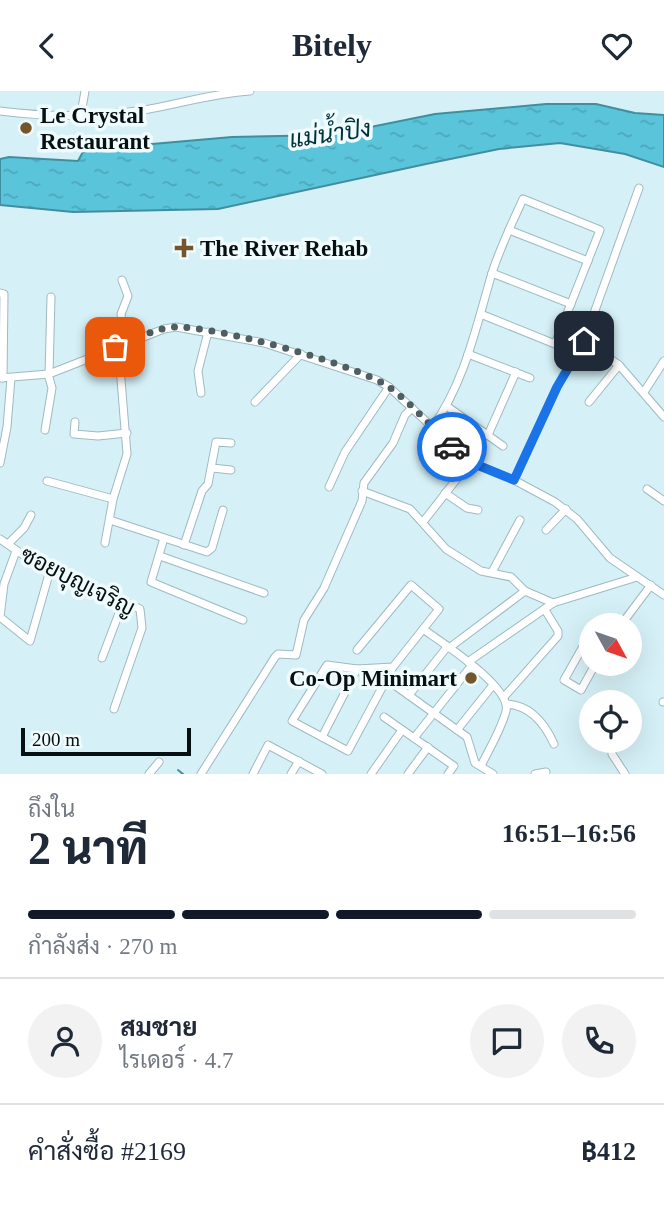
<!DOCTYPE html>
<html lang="th">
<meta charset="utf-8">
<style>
:root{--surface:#fff;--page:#f2f2f3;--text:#1f2937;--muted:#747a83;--line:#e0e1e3;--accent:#111827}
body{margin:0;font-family:"Times New Roman",Sarabun,serif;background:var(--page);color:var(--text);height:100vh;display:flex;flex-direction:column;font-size:26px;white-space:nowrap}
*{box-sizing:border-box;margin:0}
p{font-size:23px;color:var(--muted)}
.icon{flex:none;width:38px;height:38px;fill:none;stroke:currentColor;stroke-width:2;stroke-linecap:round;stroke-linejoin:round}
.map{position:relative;height:683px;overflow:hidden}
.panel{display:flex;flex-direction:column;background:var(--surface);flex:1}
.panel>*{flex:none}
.needle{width:46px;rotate:130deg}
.controls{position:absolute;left:579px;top:522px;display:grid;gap:14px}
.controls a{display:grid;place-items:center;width:63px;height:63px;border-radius:50%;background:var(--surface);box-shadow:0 7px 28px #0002;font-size:35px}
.scale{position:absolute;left:21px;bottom:18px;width:170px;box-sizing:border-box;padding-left:7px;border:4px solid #060f11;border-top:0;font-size:19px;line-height:24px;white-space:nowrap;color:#060f11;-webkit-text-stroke:5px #f0fbfd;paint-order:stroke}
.pin{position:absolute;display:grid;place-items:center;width:60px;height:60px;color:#fff;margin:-30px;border-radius:14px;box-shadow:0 4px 10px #0006}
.courier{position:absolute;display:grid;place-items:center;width:70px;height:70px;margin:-35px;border:5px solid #1a73e8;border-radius:50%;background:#fff;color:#222;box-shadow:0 2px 9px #0007}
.summary em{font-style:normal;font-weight:800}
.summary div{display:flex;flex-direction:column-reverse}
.summary{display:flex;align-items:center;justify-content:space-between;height:119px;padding:0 28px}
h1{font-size:46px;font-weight:800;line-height:52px}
.bar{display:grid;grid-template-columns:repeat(4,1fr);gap:10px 7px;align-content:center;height:84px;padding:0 28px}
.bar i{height:9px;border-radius:5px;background:var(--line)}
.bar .on{background:var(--accent)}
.bar p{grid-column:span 4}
.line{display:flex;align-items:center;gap:18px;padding:0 28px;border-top:2px solid var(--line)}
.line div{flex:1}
.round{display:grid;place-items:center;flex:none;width:74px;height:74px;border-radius:37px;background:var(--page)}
header{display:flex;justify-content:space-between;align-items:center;height:91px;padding:0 28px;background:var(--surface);font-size:32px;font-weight:800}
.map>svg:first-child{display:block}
</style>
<header><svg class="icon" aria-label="back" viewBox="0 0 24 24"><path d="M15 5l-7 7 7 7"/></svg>Bitely<svg class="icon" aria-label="heart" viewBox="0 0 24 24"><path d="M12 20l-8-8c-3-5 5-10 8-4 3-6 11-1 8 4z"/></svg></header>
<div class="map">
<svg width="664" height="683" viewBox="0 0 664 683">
<defs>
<pattern id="water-ripples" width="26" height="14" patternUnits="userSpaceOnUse" patternTransform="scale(1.75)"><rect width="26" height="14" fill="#5ac4da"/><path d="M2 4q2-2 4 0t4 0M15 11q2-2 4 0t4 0" fill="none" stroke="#4da7ba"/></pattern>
</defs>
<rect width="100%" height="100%" fill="#d5f1f7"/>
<!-- water -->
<path fill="url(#water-ripples)" stroke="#418e9e" stroke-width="2" d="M546,13H596L635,22L664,24V76L625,63L560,52L499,58L426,73L218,118L73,121L0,114V68L9,66L78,70L84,59L232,46L331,44L435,23Z"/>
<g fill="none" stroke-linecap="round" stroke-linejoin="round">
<!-- stream -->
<path stroke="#418e9e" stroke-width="2" d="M178,679L183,683"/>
<defs>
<g id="minor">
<path d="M0,20C47,26 98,26 144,19C180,13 213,2 250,0"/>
<path d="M81,23L85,0"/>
<path d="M509,139L588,170"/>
<path d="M492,182L571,213"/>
<path d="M122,189L128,205L121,223L125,253"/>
<path d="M0,202L4,203L3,287"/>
<path d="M584,250L619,274L664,326"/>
<path d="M468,263L530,287"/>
<path d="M49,283L51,206"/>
<path d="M0,287L49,283L164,238L176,236L264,252L377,289L389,296L470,371L514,389L555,411L577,428L610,467L664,504"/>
<path d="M644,301L664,270"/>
<path d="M201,302L198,280L208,241"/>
<path d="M255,311L301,263"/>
<path d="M589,311L619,274"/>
<path d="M448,316L503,355"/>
<path d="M75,331L74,343L98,345L127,342"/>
<path d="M432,337C465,291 476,236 492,182C500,157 512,132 523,108L600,139L555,253L483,224"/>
<path d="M45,339L52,297L48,283"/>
<path d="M488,344L516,281"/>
<path d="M0,372L7,336L11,287"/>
<path d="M212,377L231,379"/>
<path d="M514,389L557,296L584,250L639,97"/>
<path d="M47,390L113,408"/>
<path d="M329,396L345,361L389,296"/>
<path d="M647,398L664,410"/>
<path d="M362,400L410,418L446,458L481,480L511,486L525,500"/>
<path d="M445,402L467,417L478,419"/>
<path d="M110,429L207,461L212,457L223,419"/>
<path d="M423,431L470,371"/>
<path d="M546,439L566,418"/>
<path d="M164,447L151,491L243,529"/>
<path d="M0,448L29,468L61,479L140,518L142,537L114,618"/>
<path d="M105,452L113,408L127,363L119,264L115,256"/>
<path d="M8,453L24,437L31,424"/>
<path d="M184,454L202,400L208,393L216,351L231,352"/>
<path d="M16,460L4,493L0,526L30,550L51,476"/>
<path d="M160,465L264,502"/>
<path d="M492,481L520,429"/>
<path d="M621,534L651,494"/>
<path d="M423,538C441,551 512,596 506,620C501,639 489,658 481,675"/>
<path d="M592,556L585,552L564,589L581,599L596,572"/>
<path d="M449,557L525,500L553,512"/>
<path d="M357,559L411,494L439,518L393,576L348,660L292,630L327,574L357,578L393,576"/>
<path d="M102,567L124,509"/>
<path d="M468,571L553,512L637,486"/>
<path d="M386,588L467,646L475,672L493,683"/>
<path d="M409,604L447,556"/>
<path d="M504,606L558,545V540L545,519"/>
<path d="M663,611H664"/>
<path d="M506,613C531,614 545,633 554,653"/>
<path d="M384,626L454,675L448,683"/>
<path d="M457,639L493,594"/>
<path d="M322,646L357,578"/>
<path d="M414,647L472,574"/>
<path d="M612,663L625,683"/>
<path d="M149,683L159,671"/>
<path d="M201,683L275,566L278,563L296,564L304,529L324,497L362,410L364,392L393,352L405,324L412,317"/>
<path d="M253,683L268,654L322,683"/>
<path d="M291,683L299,670"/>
<path d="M371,683L402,639"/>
<path d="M408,683L428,656"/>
<path d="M535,683L546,681"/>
</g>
</defs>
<!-- minor casing -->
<use href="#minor" stroke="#9fbac0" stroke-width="9"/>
<!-- minor -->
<use href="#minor" stroke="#fff" stroke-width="7"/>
</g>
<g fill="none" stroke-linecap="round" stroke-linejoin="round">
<!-- done -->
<path stroke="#4e5e62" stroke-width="7" stroke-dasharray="0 12.6" d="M115,256C134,249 155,237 175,236C216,235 351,272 386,294C410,310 431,336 452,356"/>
<!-- route -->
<path stroke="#1a73e8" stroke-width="9" d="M452,356L470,371L514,389L557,296L584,250"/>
</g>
<!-- markers -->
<g fill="#74562a" stroke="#f0fbfd" stroke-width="2.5">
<circle cx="26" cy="37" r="7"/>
<path d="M180.5 146.5h7v7h7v7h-7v7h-7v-7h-7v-7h7z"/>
<circle cx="471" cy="587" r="7"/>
</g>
<g text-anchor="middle" stroke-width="7" stroke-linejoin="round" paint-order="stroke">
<!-- poi labels -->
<g font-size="23" font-weight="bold" fill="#060f11" stroke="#f0fbfd" text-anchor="start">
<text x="40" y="32">Le Crystal<tspan x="40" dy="26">Restaurant</tspan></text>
<text x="200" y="165">The River Rehab</text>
<text x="457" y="595" text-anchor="end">Co-Op Minimart</text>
</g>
<!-- street labels -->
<g font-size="23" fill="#060f11" stroke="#f0fbfd">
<text transform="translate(78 490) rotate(27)" y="8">ซอยบุญเจริญ</text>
</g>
<!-- water labels -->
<g font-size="24" font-style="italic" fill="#00323b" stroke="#f0fbfd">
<text transform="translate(330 43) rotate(-8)" y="8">แม่น้ำปิง</text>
</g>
</g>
</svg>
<div class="controls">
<a><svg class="needle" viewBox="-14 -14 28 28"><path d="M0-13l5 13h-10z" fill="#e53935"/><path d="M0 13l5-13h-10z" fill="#747a83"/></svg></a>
<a><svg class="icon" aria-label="locate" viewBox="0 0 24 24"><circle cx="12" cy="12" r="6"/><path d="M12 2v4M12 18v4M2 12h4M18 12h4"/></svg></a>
</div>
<div class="scale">200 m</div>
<div class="pin" style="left:115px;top:256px;background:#ea580c"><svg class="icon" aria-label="bag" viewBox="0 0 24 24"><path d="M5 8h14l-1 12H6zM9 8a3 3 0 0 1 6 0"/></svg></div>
<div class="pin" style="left:584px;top:250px;background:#1f2937"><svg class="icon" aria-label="home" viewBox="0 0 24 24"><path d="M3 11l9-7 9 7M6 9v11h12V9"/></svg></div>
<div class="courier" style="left:452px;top:356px"><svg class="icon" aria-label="car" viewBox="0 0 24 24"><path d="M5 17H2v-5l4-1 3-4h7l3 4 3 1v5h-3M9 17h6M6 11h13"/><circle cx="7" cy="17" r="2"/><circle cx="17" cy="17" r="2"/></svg></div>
</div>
<section class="panel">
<div class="summary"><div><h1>2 นาที</h1><p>ถึงใน</p></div><em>16:51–16:56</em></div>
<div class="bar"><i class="on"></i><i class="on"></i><i class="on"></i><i></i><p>กำลังส่ง · 270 m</p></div>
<div class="line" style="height:126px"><a class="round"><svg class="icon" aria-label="person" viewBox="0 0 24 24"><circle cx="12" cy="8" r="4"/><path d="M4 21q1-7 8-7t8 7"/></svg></a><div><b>สมชาย</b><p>ไรเดอร์ · 4.7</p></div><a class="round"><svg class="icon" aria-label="chat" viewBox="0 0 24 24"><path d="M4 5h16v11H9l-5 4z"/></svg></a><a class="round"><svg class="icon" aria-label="phone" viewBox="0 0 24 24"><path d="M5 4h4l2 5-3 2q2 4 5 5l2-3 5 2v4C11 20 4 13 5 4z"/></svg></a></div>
<div class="line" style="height:91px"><div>คำสั่งซื้อ #2169</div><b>฿412</b></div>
</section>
